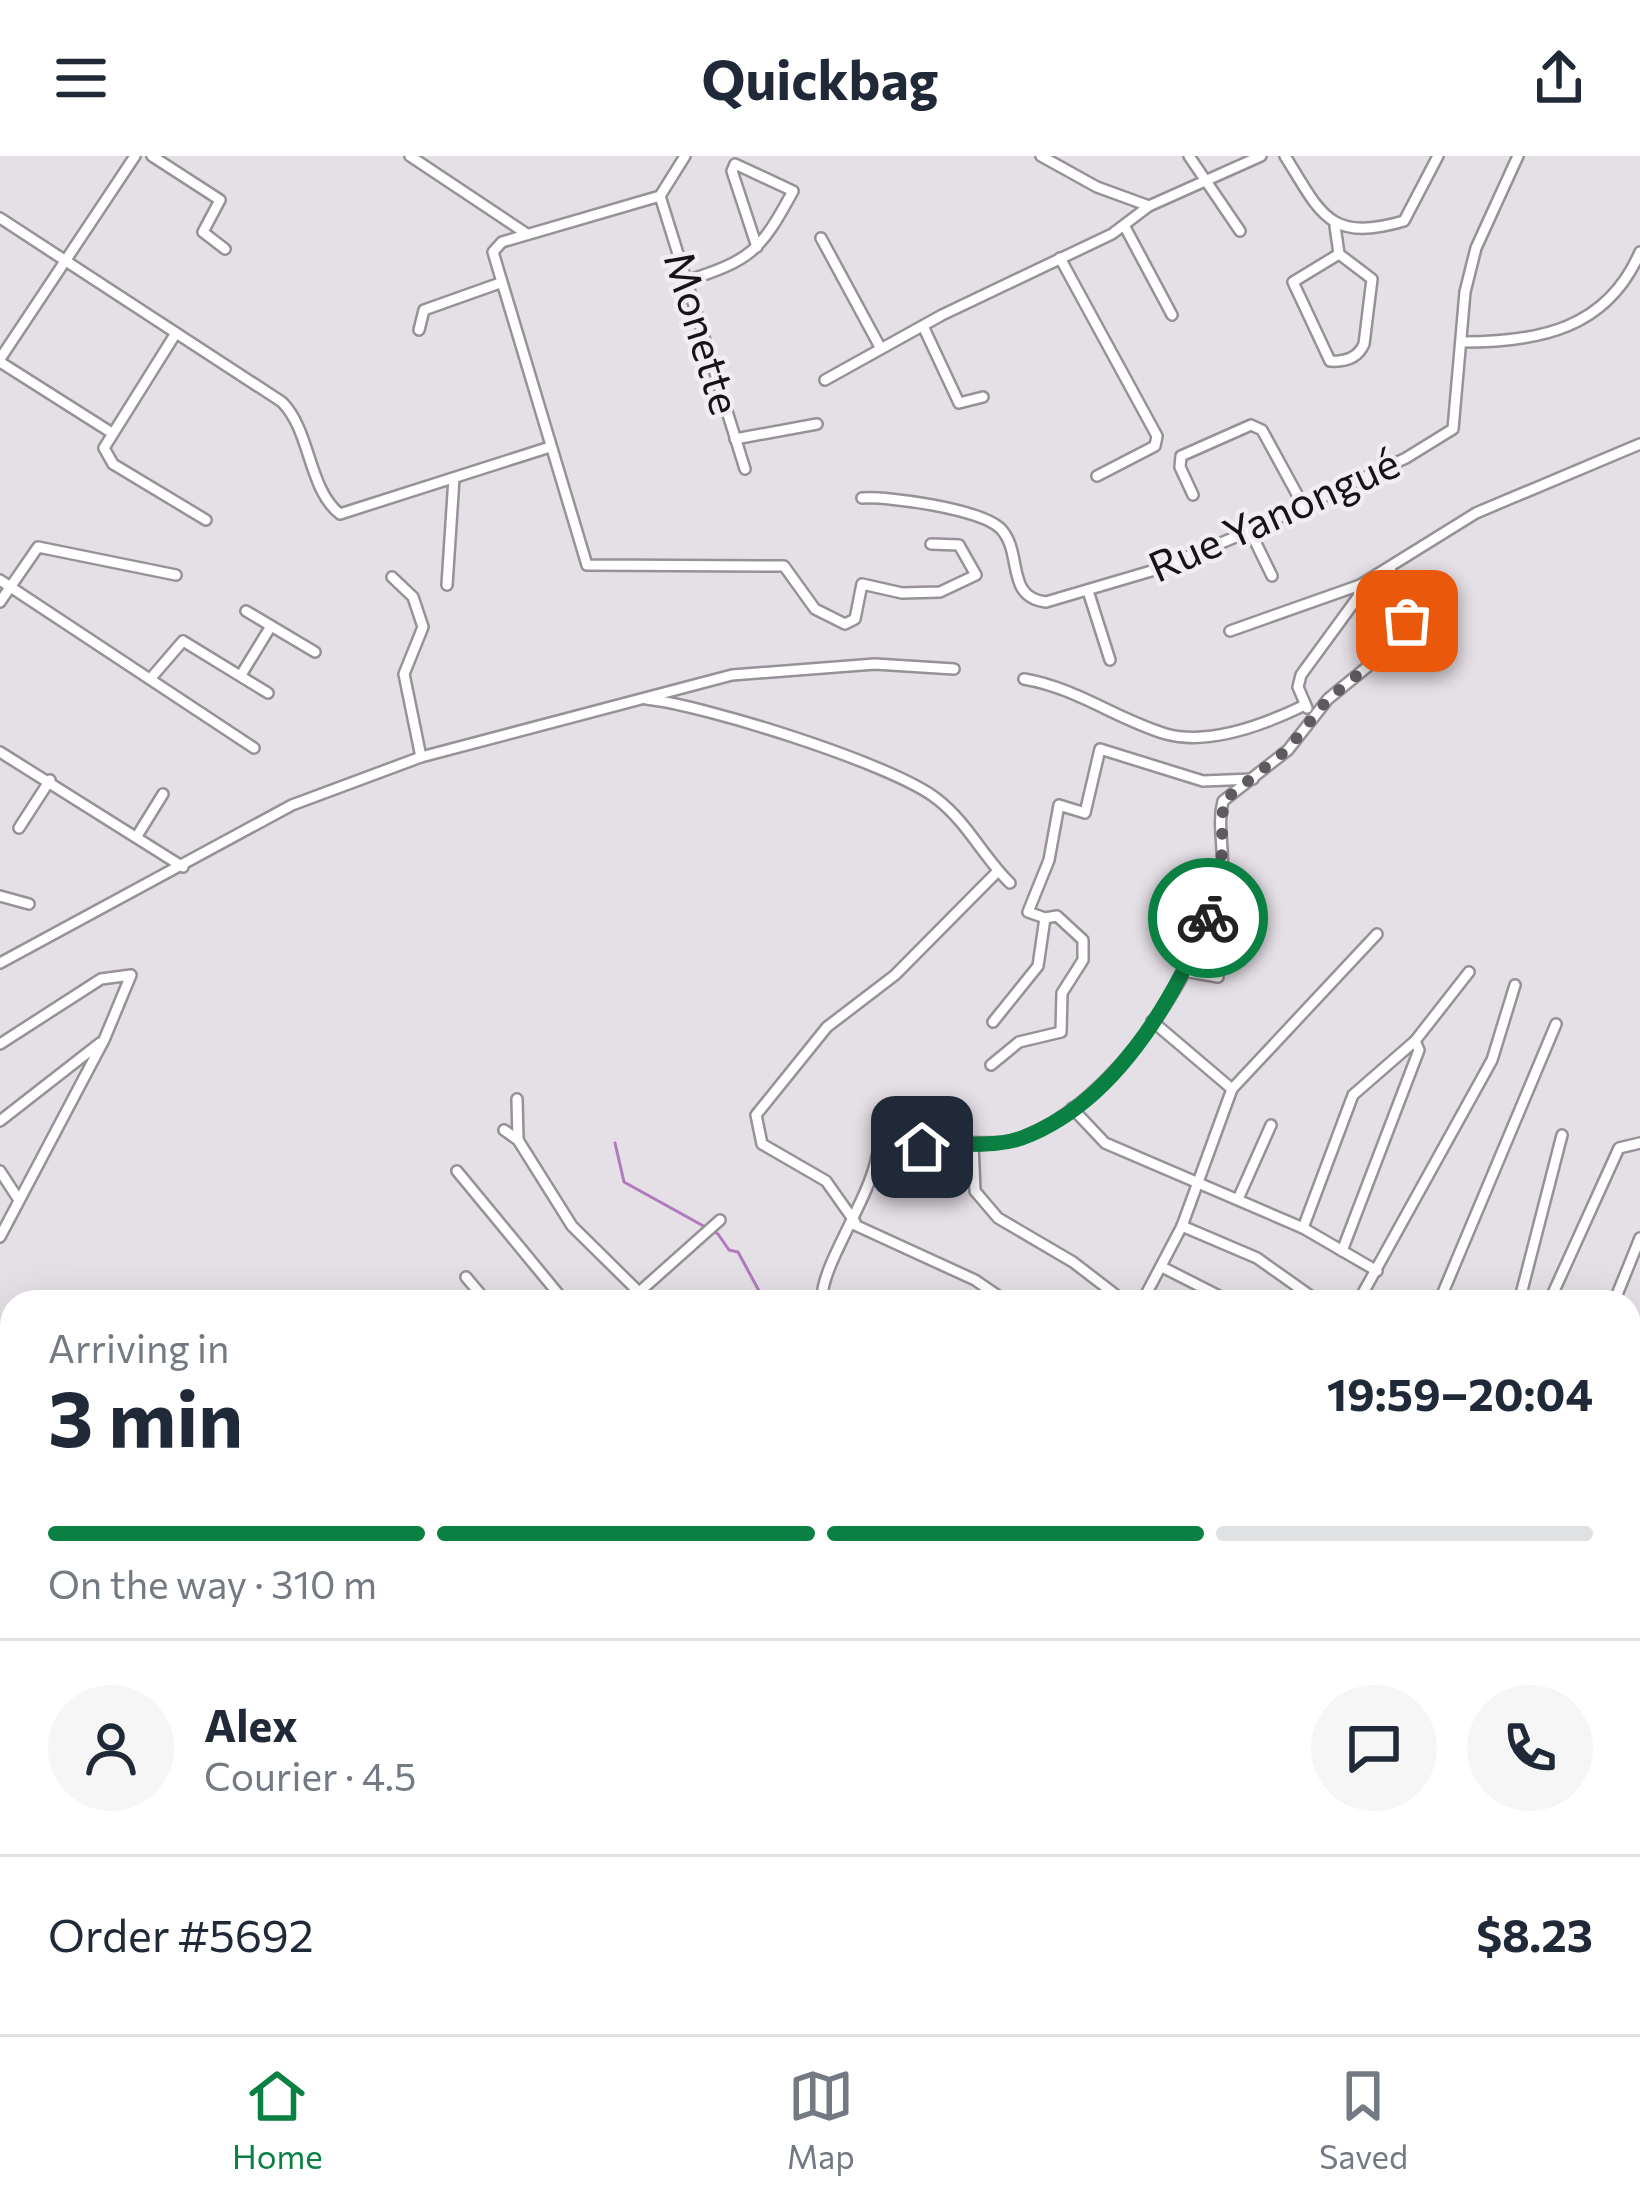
<!DOCTYPE html>
<meta charset="utf-8">
<style>
:root{--surface:#fff;--page:#f6f6f7;--text:#1f2937;--muted:#747a83;--line:#e0e1e3;--accent:#0b8043}
body{margin:0;font-family:Commissioner,sans-serif;background:var(--page);color:var(--text);height:100vh;display:flex;flex-direction:column;font-size:45px;white-space:nowrap}
*{box-sizing:border-box;margin:0}
p{font-size:39px;color:var(--muted)}
.icon{flex:none;width:66px;height:66px;fill:none;stroke:currentColor;stroke-width:2;stroke-linecap:round;stroke-linejoin:round}
.map{position:relative;flex:1;overflow:hidden}
.details{position:absolute;left:0px;top:1134px;width:1641px;height:744px;display:flex;flex-direction:column;background:var(--surface);border-radius:36px 36px 0 0;box-shadow:0 12px 48px #0002}
.details>*{flex:none}
.pin{position:absolute;display:grid;place-items:center;width:102px;height:102px;color:#fff;margin:-51px;border-radius:24px;box-shadow:0 6px 18px #0006}
.courier{position:absolute;display:grid;place-items:center;width:120px;height:120px;margin:-60px;border:9px solid #0b8043;border-radius:50%;background:#fff;color:#222;box-shadow:0 3px 15px #0007}
.overview em{font-style:normal;font-weight:700}
.overview div{display:flex;flex-direction:column-reverse}
.overview{display:flex;align-items:center;justify-content:space-between;height:204px;padding:0 48px}
h1{font-size:78px;font-weight:700;line-height:90px}
.bar{display:grid;grid-template-columns:repeat(4,1fr);gap:18px 12px;align-content:center;height:144px;padding:0 48px}
.bar i{height:15px;border-radius:9px;background:var(--line)}
.bar .active{background:var(--accent)}
.bar p{grid-column:span 4}
.line{display:flex;align-items:center;gap:30px;padding:0 48px;border-top:3px solid var(--line)}
.line div{flex:1}
.round{display:grid;place-items:center;flex:none;width:126px;height:126px;border-radius:63px;background:var(--page)}
header{display:flex;justify-content:space-between;align-items:center;height:156px;padding:0 48px;background:var(--surface);font-size:54px;font-weight:700}
.tab-bar{display:flex;justify-content:space-around;align-items:center;height:168px;border-top:3px solid var(--line);background:var(--surface);font-size:33px;color:var(--muted)}
.tab-bar a{display:grid;justify-items:center;gap:6px}
.tab-bar .active{color:var(--accent)}
.map>svg:first-child{display:block}
</style>
<header><svg class="icon" aria-label="menu" viewBox="0 0 24 24"><path d="M4 6h16M4 12h16M4 18h16"/></svg>Quickbag<svg class="icon" aria-label="share" viewBox="0 0 24 24"><path d="M12 15V3M7 8l5-5 5 5M5 13v7h14v-7"/></svg></header>
<div class="map">
<svg width="1640" height="1878" viewBox="0 0 1640 1878">
<rect width="100%" height="100%" fill="#e5dfe6"/>
<g fill="none" stroke-linecap="round" stroke-linejoin="round">
<!-- stream -->
<g stroke="#b07bbc" stroke-width="3">
<path d="M615,987L624,1026L718,1078L729,1094L738,1096L765,1146"/>
<path d="M1532,1866L1543,1878"/>
</g>
<defs>
<g id="minor">
<path d="M152,0L220,44L203,76L225,93"/>
<path d="M410,0L527,78"/>
<path d="M685,0L660,40L502,86L493,96L587,409L784,410L815,453L845,468L855,463L862,428L902,437L940,436L976,419L959,389L931,388"/>
<path d="M1041,0L1097,31L1149,50L1261,0"/>
<path d="M1189,0L1240,75"/>
<path d="M1285,0C1321,57 1328,87 1404,65L1438,0"/>
<path d="M660,40L745,313"/>
<path d="M0,62L282,246C311,275 308,333 340,358L550,291"/>
<path d="M1335,70L1339,98L1372,123L1364,188C1358,202 1345,206 1330,205L1293,126L1339,98"/>
<path d="M1125,71L1172,159"/>
<path d="M821,82L880,191"/>
<path d="M1060,102L1157,280L1155,290L1097,320"/>
<path d="M686,125C751,104 760,96 793,35L735,8L732,15L757,91"/>
<path d="M923,170L959,247L983,241"/>
<path d="M419,174L424,154L500,127"/>
<path d="M176,177L104,292L113,308L206,364"/>
<path d="M1463,186C1539,186 1607,173 1640,96"/>
<path d="M0,203L135,0"/>
<path d="M0,206L112,277"/>
<path d="M825,224L942,159L1112,78L1149,50"/>
<path d="M735,283L817,268"/>
<path d="M1193,339L1180,311L1181,300L1251,269L1262,274L1304,351"/>
<path d="M862,342C889,340 979,353 1000,372C1024,396 1004,441 1046,446L1158,413L1250,375L1406,302L1453,273L1465,136L1476,92L1518,0"/>
<path d="M1250,375L1272,420"/>
<path d="M392,421L413,441L423,471L404,518L421,601"/>
<path d="M0,424L254,592"/>
<path d="M447,429L454,322"/>
<path d="M1088,435L1110,504"/>
<path d="M0,446L38,391L176,419"/>
<path d="M246,455L315,496"/>
<path d="M1230,475L1360,429L1476,357L1640,288"/>
<path d="M241,519L271,470"/>
<path d="M151,522L183,485L268,537"/>
<path d="M1024,523C1077,532 1116,563 1166,578C1210,590 1266,568 1305,549"/>
<path d="M646,543C704,549 893,608 937,643C968,667 983,701 1010,727"/>
<path d="M1307,552L1298,531L1301,519L1358,441L1360,429"/>
<path d="M0,596L183,711"/>
<path d="M19,672L50,624"/>
<path d="M137,680L163,638"/>
<path d="M0,740L29,748"/>
<path d="M0,807L292,649L421,601L732,519L875,508L954,513"/>
<path d="M1184,815L1218,821"/>
<path d="M1152,865L1232,933"/>
<path d="M993,866L1038,810L1045,762L1028,756L1049,704L1059,649L1085,657L1100,593L1203,625L1253,623"/>
<path d="M0,888L101,823L131,819L104,884L0,1081"/>
<path d="M991,909L1019,886L1061,876L1062,837L1083,804V784L1057,760L1045,762"/>
<path d="M517,943L518,984"/>
<path d="M1072,952L1105,987L1303,1072L1377,1115"/>
<path d="M0,965L100,887"/>
<path d="M504,974L518,984L572,1070L649,1146"/>
<path d="M973,989L975,1035L998,1062L1073,1106L1125,1146"/>
<path d="M0,1015L17,1041"/>
<path d="M457,1015L565,1146"/>
<path d="M1238,1043L1271,969"/>
<path d="M855,1066L826,1025L762,988L756,959L827,871L895,819L998,715"/>
<path d="M855,1069L975,1124L1007,1146"/>
<path d="M1182,1070L1257,1102L1319,1146"/>
<path d="M1303,1072L1353,939L1415,885L1469,816"/>
<path d="M1342,1095L1419,894L1415,885"/>
<path d="M1162,1111L1231,1146"/>
<path d="M466,1121L487,1146"/>
<path d="M628,1146L720,1064"/>
<path d="M822,1146C819,1112 869,1045 877,1000C900,994 926,986 950,986C974,985 999,991 1023,981C1113,947 1198,819 1220,727C1227,699 1216,672 1223,645L1288,594L1328,543L1383,498L1407,465L1390,413"/>
<path d="M1142,1146L1182,1070L1232,933L1377,778"/>
<path d="M1358,1146L1492,904L1515,829"/>
<path d="M1439,1146L1556,868"/>
<path d="M1519,1146L1562,979"/>
<path d="M1549,1146L1619,992L1640,987"/>
<path d="M1614,1146L1640,1082"/>
<path d="M1629,1188L1640,1195"/>
<path d="M1629,1267L1640,1241"/>
<path d="M0,1369L12,1366"/>
<path d="M1629,1420L1640,1399"/>
<path d="M0,1433L12,1428"/>
<path d="M0,1505L12,1500"/>
<path d="M1629,1509L1640,1513"/>
<path d="M0,1579L12,1574"/>
<path d="M1629,1605L1640,1571"/>
<path d="M0,1664L12,1658"/>
<path d="M1631,1722L1640,1706"/>
<path d="M0,1797L12,1786"/>
<path d="M1629,1864L1632,1878"/>
<path d="M123,1866L137,1878"/>
<path d="M15,1878L24,1866"/>
<path d="M86,1878L92,1866"/>
<path d="M308,1878L314,1866"/>
<path d="M369,1878L376,1866"/>
<path d="M656,1878L663,1866"/>
<path d="M734,1878L741,1866"/>
<path d="M846,1878L853,1866"/>
<path d="M927,1878L934,1866"/>
<path d="M1002,1878L1009,1866"/>
<path d="M1076,1878L1081,1866"/>
<path d="M1142,1878L1147,1866"/>
<path d="M1182,1878L1187,1866"/>
<path d="M1242,1878L1248,1866"/>
<path d="M1392,1878L1396,1866"/>
<path d="M1465,1878L1471,1866"/>
</g>
<g id="trunk">
<path d="M0,1707L12,1725"/>
<path d="M216,1866L238,1878"/>
</g>
</defs>
<!-- minor casing -->
<use href="#minor" stroke="#979198" stroke-width="14"/>
<!-- trunk casing -->
<use href="#trunk" stroke="#785980" stroke-width="21"/>
<!-- minor -->
<use href="#minor" stroke="#fff" stroke-width="9"/>
<!-- trunk -->
<use href="#trunk" stroke="#be98c7" stroke-width="16"/>
</g>
<g fill="none" stroke-linecap="round" stroke-linejoin="round">
<!-- done -->
<path stroke="#5e5a5e" stroke-width="12" stroke-dasharray="0 21.6" d="M1208,762L1221,723L1223,645L1288,593L1328,543L1383,498L1407,465"/>
<!-- route -->
<path stroke="#0b8043" stroke-width="15" d="M922,991C955,985 991,993 1022,982C1113,948 1172,847 1208,762"/>
</g>
<g text-anchor="middle" stroke-width="9" stroke-linejoin="round" paint-order="stroke">
<!-- street labels -->
<g font-size="42" fill="#151315" stroke="#f2ecf3">
<text transform="translate(702 177) rotate(73)" y="15">Monette</text>
<text transform="translate(1274 359) rotate(-24)" y="15">Rue Yanongué</text>
</g>
</g>
</svg>
<div class="pin" style="left:1407px;top:465px;background:#ea580c"><svg class="icon" aria-label="bag" viewBox="0 0 24 24"><path d="M5 8h14l-1 12H6zM9 8a3 3 0 0 1 6 0"/></svg></div>
<div class="pin" style="left:922px;top:991px;background:#1f2937"><svg class="icon" aria-label="home" viewBox="0 0 24 24"><path d="M3 11l9-7 9 7M6 9v11h12V9"/></svg></div>
<div class="courier" style="left:1208px;top:762px"><svg class="icon" aria-label="bike" viewBox="0 0 24 24"><circle cx="6" cy="16" r="4"/><circle cx="18" cy="16" r="4"/><path d="M6 16l4-8h5l3 8M10 8l3 8H6M13 5h3"/></svg></div>
<section class="details">
<div class="overview"><div><h1>3 min</h1><p>Arriving in</p></div><em>19:59–20:04</em></div>
<div class="bar"><i class="active"></i><i class="active"></i><i class="active"></i><i></i><p>On the way · 310 m</p></div>
<div class="line" style="height:216px"><a class="round"><svg class="icon" aria-label="person" viewBox="0 0 24 24"><circle cx="12" cy="8" r="4"/><path d="M4 21q1-7 8-7t8 7"/></svg></a><div><b>Alex</b><p>Courier · 4.5</p></div><a class="round"><svg class="icon" aria-label="chat" viewBox="0 0 24 24"><path d="M4 5h16v11H9l-5 4z"/></svg></a><a class="round"><svg class="icon" aria-label="phone" viewBox="0 0 24 24"><path d="M5 4h4l2 5-3 2q2 4 5 5l2-3 5 2v4C11 20 4 13 5 4z"/></svg></a></div>
<div class="line" style="height:156px"><div>Order #5692</div><b>$8.23</b></div>
</section>
</div>
<nav class="tab-bar">
<a class="active"><svg class="icon" aria-label="home" viewBox="0 0 24 24"><path d="M3 11l9-7 9 7M6 9v11h12V9"/></svg>Home</a>
<a><svg class="icon" aria-label="map" viewBox="0 0 24 24"><path d="M3 6l6-2 6 2 6-2v14l-6 2-6-2-6 2zM9 4v14M15 6v14"/></svg>Map</a>
<a><svg class="icon" aria-label="saved" viewBox="0 0 24 24"><path d="M7 4h10v16l-5-4-5 4z"/></svg>Saved</a>
</nav>
